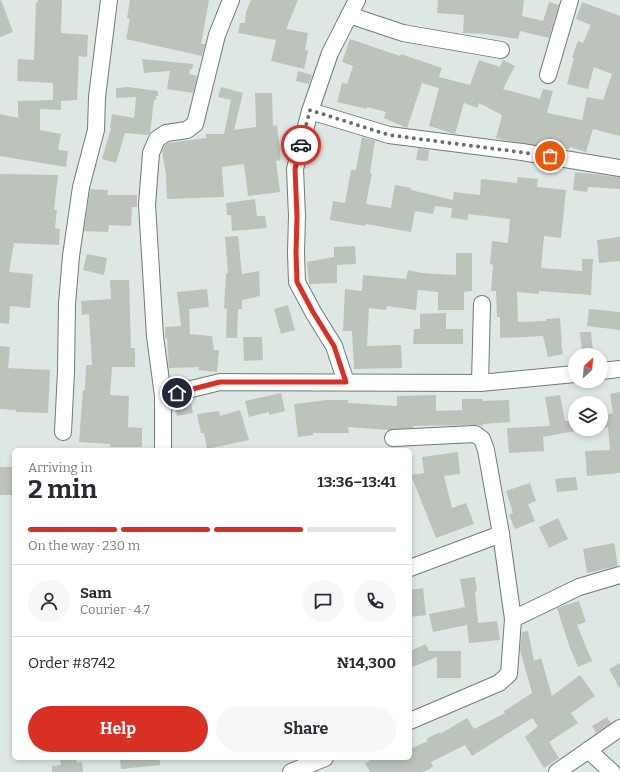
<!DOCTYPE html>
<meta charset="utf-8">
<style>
:root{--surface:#fff;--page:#f7f7f7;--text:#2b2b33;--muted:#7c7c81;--line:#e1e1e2;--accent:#d93025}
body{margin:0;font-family:Bitter,serif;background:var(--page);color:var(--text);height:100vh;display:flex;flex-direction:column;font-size:15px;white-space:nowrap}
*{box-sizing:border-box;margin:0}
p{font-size:13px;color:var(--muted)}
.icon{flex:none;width:22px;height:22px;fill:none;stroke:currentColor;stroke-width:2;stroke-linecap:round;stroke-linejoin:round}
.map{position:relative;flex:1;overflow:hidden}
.drawer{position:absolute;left:12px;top:448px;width:400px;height:312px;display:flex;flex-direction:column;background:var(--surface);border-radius:6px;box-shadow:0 2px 6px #0003}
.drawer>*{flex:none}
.needle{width:26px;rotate:26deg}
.buttons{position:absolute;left:568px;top:348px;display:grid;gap:8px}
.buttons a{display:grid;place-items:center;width:40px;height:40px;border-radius:50%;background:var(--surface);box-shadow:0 2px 6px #0003;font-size:20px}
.pin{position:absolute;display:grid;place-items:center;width:34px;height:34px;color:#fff;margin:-17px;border:2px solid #fff;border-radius:50%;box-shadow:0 1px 4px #0007}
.courier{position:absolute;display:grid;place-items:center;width:40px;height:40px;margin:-20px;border:3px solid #d93025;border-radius:50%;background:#fff;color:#222;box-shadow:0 1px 5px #0007}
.head em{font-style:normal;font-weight:700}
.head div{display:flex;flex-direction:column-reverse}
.head{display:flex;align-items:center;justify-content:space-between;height:68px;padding:0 16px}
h1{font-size:26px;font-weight:700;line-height:30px}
.bar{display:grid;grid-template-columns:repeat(4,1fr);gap:6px 4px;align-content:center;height:48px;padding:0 16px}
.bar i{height:5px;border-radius:3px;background:var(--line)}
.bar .current{background:var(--accent)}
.bar p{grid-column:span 4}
.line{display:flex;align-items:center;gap:10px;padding:0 16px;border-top:1px solid var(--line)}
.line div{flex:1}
.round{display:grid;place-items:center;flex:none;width:42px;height:42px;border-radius:21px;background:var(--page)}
.action{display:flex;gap:8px;margin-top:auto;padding:8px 16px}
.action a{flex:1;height:46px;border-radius:24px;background:var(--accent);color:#fff;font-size:16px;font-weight:700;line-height:46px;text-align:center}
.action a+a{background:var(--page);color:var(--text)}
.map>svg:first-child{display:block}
</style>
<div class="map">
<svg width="620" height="772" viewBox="0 0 620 772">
<rect width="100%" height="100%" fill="#dde8e4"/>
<!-- building -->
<g fill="#bbc3bb">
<path d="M1,0L13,32L0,37V1Z"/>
<path d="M38,0H62L61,33L88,35L87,57L79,56L77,100L61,101V110L40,109V130L61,134L58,150L68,151L66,167L0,156V114L18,118V101L53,100V83L17,81L18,59L34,60L36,2L38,3Z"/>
<path d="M130,0H209L201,44H205L202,56L126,39L130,19L127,18Z"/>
<path d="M251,0H298L286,29L308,33L305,50L308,51L304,69L271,61L276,40L238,33L240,23H245L246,12Z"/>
<path d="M438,0H524L522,16L543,21L549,2L559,5L549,38L520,31L518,39L486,34L463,33L464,15L437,13Z"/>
<path d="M582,2L620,16V136L593,129L586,152L570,147L569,149L541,144V146L509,141L496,138L502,115L479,103L477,108L464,103L455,134L429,126L439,88L422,83L407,128L384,118L386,112L367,107V109L337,102L342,83L347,84L353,66L342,62L350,39L400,56L401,54L442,68L439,77L470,85L479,60L500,67L503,60L515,66L503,89L540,99L543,89L553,91L547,113L582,120L587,97L603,100L612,74L594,67L588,89L567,84L574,58L572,57L578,41L583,43L591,25L576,19Z"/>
<path d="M142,59L193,64L192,69H190L189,74L197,76L193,93L167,89L170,71L144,73Z"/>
<path d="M298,71L312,75L309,84L296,81Z"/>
<path d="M128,87L158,91V96H156V100H154L150,133L148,135L125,133L116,163L102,159L111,128H110L112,114L134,118L136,97L116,98V88Z"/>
<path d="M221,87L243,93L234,130L256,127L255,93H272L273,126L277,125L281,160L276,161L280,192L248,196L244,164L222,167L224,197L167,199L166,174L162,151L165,145L168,143L206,138V134H224L231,100L218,97Z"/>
<path d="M362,137L375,141L370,173H372L366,204L391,208L395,185L411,188V190L453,200L454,192L480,195L481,179L517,183L518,177L538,179L537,187L566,190L561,238L544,236L541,268L582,271V259H593L591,295L539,291V294L517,292L518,322L546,321V319L560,318L562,343H561L563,354L548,357L543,336L500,338V317H497L496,291H491L493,265L490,264L492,241L508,243L510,219L468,214V220L451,218L452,208L435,206L433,214L415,211L411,232L366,224L365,226L330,220L333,201L345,203L351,170H356Z"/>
<path d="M418,148L429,150L428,161L416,160Z"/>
<path d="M575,172L620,177V189L588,187L587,192L573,190Z"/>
<path d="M0,174L58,175L54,210H57L55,228L60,229L59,245L14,243L9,272L33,274L30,308L10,306L9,324L0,323Z"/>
<path d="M90,189L108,190L107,195H137V207H132L131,226L109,225L108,232L84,231Z"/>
<path d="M255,199L257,216H265L267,228L232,231L231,215H227L226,203Z"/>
<path d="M238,236L242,274L259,271L260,296L242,300V309H238L237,338H226L227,309L224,308L226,273H228L225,237Z"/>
<path d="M620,237V261L599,263L597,240Z"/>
<path d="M355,246L356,264L337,265V283L309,284L307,262L334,257V247Z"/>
<path d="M456,253H472V291L464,292V310H438V292L418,290L416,310L387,306L386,310L369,308L367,346L401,345L402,368L354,369L352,331H343L345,289L362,291L363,275L406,279L408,270L422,273L456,275Z"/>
<path d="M87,254L107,258L104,275L83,270Z"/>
<path d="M110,280H129L131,348H135V367H112L110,395L129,396L128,427L142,428V447H110V444L79,442L83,390H85L86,365H92L89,314L82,315L81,301L111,299Z"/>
<path d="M207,289L209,307L189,309L190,334L212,336L214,350H219L217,372L198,370L199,367L169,368L167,338H165V327L181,326L177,292Z"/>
<path d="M288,305L295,330L281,334L274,309Z"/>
<path d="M589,309L620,312V330L587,326Z"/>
<path d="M446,313V329H463V344H413L414,329H420V314Z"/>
<path d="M580,332H591L593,351H582Z"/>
<path d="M243,337H262L263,360L244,361Z"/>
<path d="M0,346L10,347L8,368L50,370L48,413L16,412V410L0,409Z"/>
<path d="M620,392V473L587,476L585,451L610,450L608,427L601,429V416L613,413L610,394Z"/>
<path d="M281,393L285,411L269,415V412L249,417L245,401Z"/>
<path d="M436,395V411L462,410V399H483V401L509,400L510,422L483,424V426L475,425L413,426V428L388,430L348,427L349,433H313V435L298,437L294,404L327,400H348V403L397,406V396Z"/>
<path d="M560,395L565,421L575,420V431L543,437L544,451L509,453L507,428L550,426L545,397Z"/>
<path d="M191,403L193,413L177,416L175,406Z"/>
<path d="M240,410L249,440L207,449L204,433H201L197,414L219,411L220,416Z"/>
<path d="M458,452L460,474L444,476L452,508L466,503L474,524L436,538L411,475L424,473L422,457Z"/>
<rect x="0" y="467" width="14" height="28"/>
<path d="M576,477L578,490L557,492L555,479Z"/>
<path d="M530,483L536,501L528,504L535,521L515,529L509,515L513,513L506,491Z"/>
<path d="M558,518L568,539L549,548L539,527Z"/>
<path d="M614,543L618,566L587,573L583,549Z"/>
<path d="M475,577L477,591L475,592L478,623L497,621L500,640L469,643L467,625L433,632L429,614L465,607L460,579Z"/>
<path d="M423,588L426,615L410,617V590Z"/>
<path d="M579,601L586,622L577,625L592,661L578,667L570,648L557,608Z"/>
<path d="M528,631L534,661L541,658L552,696L580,675L595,696L571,713L578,723L549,742L559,758L544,768L525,737L538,726L532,718L472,756L465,745L431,762L433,767L423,772H370L365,763L374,758H410V749L428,741L426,739L440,732V734L467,718L474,729L505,713L504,711L532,693L520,650L522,632Z"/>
<path d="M426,644L429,651H461V678H437V657L410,668V651Z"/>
<path d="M620,663V689L609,669Z"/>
<path d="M607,717L611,723L596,733L592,726Z"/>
<path d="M60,758H76L77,763L82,762L83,772H52V766L61,765Z"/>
<path d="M120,758H160V765L121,769Z"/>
</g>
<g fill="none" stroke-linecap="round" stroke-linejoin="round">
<defs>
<g id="minor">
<path d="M349,15L403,33L501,50"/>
<path d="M548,75L570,0"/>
<path d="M310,111L389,135L522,152L620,168"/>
<path d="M601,371L620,369"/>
<path d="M346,382L334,346L313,312L297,282L296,253L297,216L295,169L310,111L330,53L357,0"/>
<path d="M480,383L482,304"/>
<path d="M163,396L220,382L480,383L575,374"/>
<path d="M63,432L66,371L67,304L71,256L81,187L96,130L97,97L109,0"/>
<path d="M393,438L475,434L482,439L486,450L501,534L513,619L509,674L499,683L410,721"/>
<path d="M163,450V396L155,336L147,205L151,153L157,139L166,133L187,130L195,124L217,35L231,0"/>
<path d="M410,568L501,534"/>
<path d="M513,619L579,587L620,575"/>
<path d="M588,750L612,772"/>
<path d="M291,772L325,758"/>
<path d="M557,772L620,728"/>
</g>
</defs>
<!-- minor casing -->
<use href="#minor" stroke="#717b77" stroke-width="18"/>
<!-- minor -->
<use href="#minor" stroke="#fff" stroke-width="16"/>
</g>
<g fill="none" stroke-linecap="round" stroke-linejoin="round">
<!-- done -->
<path stroke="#696f6d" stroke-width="4" stroke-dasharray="0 7.2" d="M301,145L310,110L389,135L550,156"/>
<!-- route -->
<path stroke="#d93025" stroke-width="5" d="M177,393L220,382H346L334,346L313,312L297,282L296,253L297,216L295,169L301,145"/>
</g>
</svg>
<div class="buttons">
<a><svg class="needle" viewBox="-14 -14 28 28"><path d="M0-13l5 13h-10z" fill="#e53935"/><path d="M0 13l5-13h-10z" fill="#7c7c81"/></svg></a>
<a><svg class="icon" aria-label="layers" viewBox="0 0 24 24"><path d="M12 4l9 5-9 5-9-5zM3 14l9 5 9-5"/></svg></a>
</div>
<div class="pin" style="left:550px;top:156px;background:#ea580c"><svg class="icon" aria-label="bag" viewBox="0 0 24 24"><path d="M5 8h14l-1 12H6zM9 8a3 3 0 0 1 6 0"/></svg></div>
<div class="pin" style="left:177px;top:393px;background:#1f2937"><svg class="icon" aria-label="home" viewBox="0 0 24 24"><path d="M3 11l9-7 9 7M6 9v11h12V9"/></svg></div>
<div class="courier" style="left:301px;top:145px"><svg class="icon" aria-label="car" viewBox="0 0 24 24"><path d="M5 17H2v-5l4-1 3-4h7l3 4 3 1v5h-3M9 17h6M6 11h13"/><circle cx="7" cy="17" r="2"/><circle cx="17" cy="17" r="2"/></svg></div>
<section class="drawer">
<div class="head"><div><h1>2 min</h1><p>Arriving in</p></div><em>13:36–13:41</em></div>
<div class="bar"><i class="current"></i><i class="current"></i><i class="current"></i><i></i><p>On the way · 230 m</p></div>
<div class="line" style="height:72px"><a class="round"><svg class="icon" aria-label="person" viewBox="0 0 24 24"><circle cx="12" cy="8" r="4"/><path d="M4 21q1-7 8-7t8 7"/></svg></a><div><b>Sam</b><p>Courier · 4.7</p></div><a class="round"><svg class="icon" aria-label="chat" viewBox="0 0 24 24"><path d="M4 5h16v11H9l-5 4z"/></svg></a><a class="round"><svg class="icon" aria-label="phone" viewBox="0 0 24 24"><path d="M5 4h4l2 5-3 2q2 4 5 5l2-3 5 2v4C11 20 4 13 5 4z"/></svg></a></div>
<div class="line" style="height:52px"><div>Order #8742</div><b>₦14,300</b></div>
<div class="action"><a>Help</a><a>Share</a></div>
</section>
</div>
